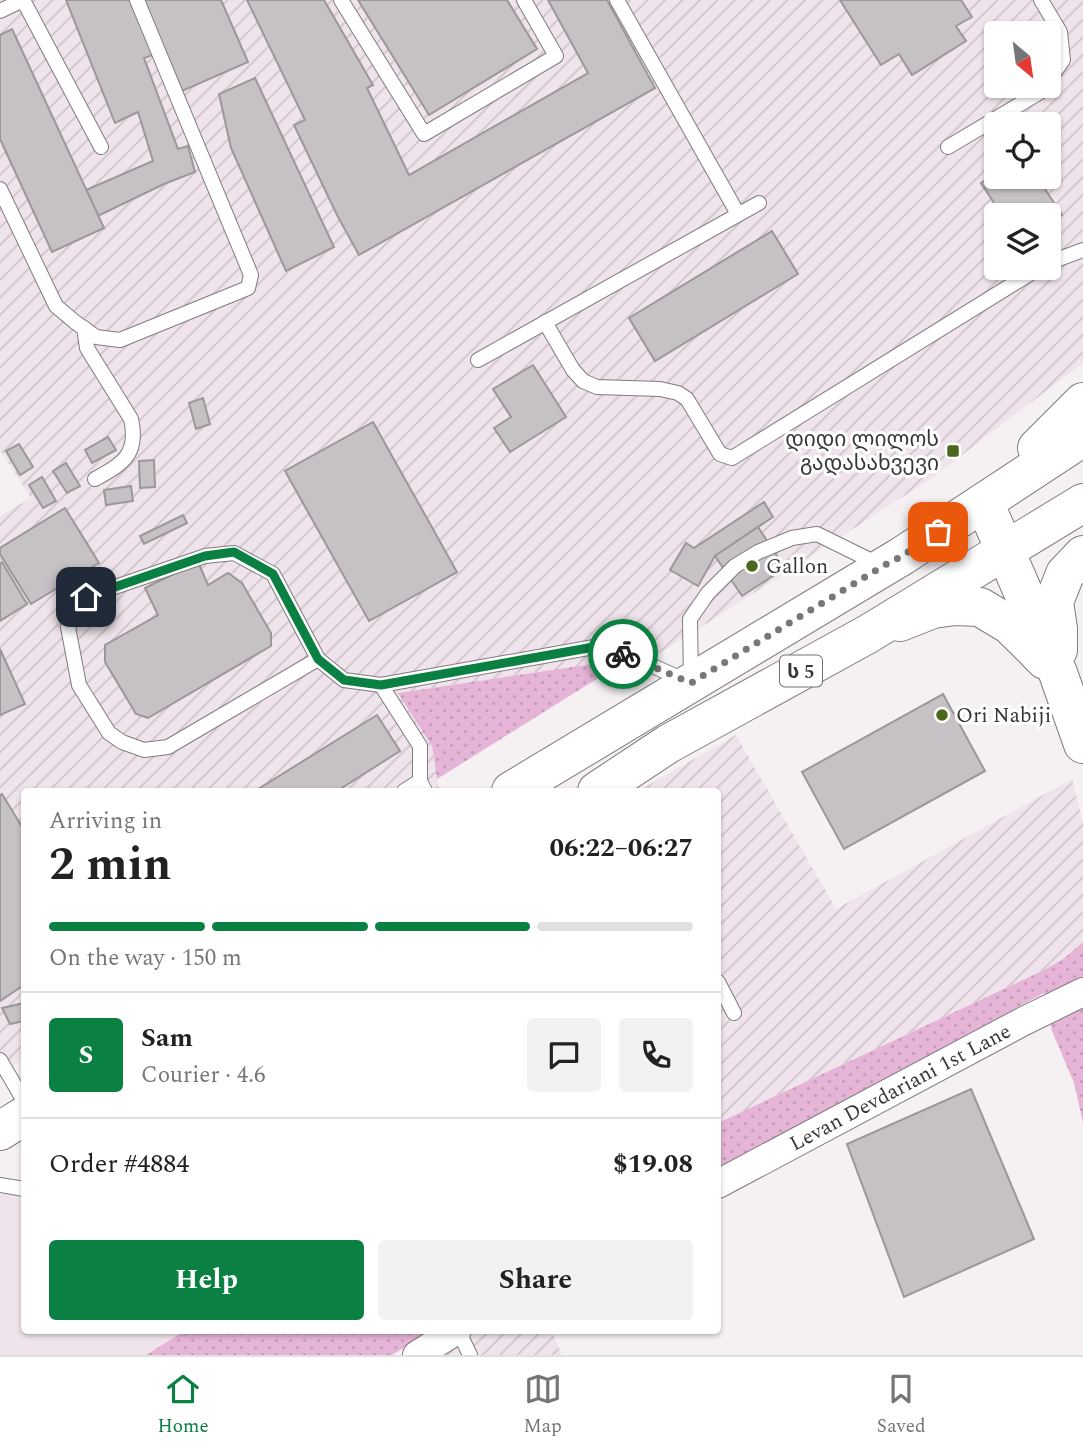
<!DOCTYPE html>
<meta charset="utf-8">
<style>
:root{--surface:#fff;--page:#f2f2f2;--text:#222;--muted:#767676;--line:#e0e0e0;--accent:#0b8043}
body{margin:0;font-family:Spectral,"Noto Sans Georgian",serif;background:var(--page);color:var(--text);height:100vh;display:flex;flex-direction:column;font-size:26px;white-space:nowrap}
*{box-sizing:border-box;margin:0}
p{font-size:23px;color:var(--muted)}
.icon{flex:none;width:38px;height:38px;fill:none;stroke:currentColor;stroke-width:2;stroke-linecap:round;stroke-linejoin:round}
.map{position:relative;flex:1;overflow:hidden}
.panel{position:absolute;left:21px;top:788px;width:700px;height:546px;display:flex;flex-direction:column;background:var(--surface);border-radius:7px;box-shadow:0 2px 5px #0004}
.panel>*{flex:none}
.needle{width:46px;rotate:151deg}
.buttons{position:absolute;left:984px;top:21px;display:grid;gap:14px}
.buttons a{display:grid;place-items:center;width:77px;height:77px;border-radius:7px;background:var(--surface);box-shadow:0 2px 5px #0004;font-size:35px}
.pin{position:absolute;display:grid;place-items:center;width:60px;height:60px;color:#fff;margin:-30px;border-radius:14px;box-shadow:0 4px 10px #0006}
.courier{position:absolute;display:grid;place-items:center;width:70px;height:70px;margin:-35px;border:5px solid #0b8043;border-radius:50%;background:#fff;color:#222;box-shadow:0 2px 9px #0007}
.head em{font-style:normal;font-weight:700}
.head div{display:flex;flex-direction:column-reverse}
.head{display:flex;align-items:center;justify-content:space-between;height:119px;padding:0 28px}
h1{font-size:46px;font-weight:700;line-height:52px}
.bar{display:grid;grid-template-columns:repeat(4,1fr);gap:10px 7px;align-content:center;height:84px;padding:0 28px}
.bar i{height:9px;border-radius:5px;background:var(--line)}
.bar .on{background:var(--accent)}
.bar p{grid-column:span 4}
.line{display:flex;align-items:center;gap:18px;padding:0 28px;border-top:2px solid var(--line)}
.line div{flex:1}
.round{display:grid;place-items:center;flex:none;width:74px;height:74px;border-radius:7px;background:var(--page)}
.action{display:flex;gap:14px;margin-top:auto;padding:14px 28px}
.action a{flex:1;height:80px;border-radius:7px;background:var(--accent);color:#fff;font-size:28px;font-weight:700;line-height:80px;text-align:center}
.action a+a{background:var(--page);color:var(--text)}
.menu{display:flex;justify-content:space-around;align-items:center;height:98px;border-top:2px solid var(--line);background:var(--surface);font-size:19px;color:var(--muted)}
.menu a{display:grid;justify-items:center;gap:4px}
.menu .on{color:var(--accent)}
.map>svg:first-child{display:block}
</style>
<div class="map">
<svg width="1083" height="1355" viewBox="0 0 1083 1355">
<defs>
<pattern id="industrial-furrows" width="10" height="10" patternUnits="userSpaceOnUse" patternTransform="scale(1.75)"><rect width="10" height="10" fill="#efe4eb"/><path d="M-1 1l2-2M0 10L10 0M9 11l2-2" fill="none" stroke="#cec4ca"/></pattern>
<pattern id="grass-dots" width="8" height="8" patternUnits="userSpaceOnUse" patternTransform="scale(1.75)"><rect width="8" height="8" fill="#e5b4d6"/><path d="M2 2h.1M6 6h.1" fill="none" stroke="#c59bb8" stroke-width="1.8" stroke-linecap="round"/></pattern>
</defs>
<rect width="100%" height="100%" fill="#f5f1f3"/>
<!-- built -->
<path fill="#efe4eb" d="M24,1181V1330H186L146,1355H0V1195Z"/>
<!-- industrial -->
<g fill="url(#industrial-furrows)" fill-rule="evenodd">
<path d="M0,0H1083V363L929,480L670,647L608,680L604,662L399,693L432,746L439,791H24V1059L0,1074V516L31,498L0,450ZM996,33H1048V86H996ZM996,124H1048V177H996ZM996,215H1048V268H996Z"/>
<path d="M736,735L836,909L1072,779L1083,823V942L1062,960L1040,972L718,1123V791H638Z"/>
<path d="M471,1330H551L562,1355H430Z"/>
</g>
<!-- grass -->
<g fill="url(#grass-dots)">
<path d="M599,663L603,675L437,779L432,746L398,693Z"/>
<path d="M1083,942V1123L1074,1083L1052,1031L1044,993L718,1169V1123L1040,972L1062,960Z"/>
<path d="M186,1330H432L392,1355H146Z"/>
</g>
<!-- building -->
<g fill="#c5c1c4" stroke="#9b979a" stroke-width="2">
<path d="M66,0H130L153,55L144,58L178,149L188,146L195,172L164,184L98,216L86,190L153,161L138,112L115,123Z"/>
<path d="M142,0H221L248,62L182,91Z"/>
<path d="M247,0H324L373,85L367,88L409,175L588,73L548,0H607L655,88L359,255L337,215L294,125L305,120Z"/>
<path d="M358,0H507L537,49L429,115Z"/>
<path d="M840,0H961L972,17L956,26L966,41L912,75L899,54L881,65Z"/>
<path d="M12,29L104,228L52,252L0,139V35Z"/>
<path d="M255,78L334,247L286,271L231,148L219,94Z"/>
<path d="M996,174V177H1037L1062,215L1048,224V215H1002L981,183Z"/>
<path d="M772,231L798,274L655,361L629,318Z"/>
<path d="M533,365L566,417L510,452L494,428L511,417L493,389Z"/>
<path d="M203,398L210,424L196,429L189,403Z"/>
<path d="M373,422L457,572L369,621L285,471Z"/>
<path d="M108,437L116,450L92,463L85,450Z"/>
<path d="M19,444L33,467L20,475L6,451Z"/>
<path d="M154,460L155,487L140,488L139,461Z"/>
<path d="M66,463L80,486L67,493L53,471Z"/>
<path d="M42,477L56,501L43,508L29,485Z"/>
<path d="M131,486L133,501L106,505L104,490Z"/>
<path d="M764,502L773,517L715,556L698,586L670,570L686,543L694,548Z"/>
<path d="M65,508L99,563L31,604L0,554V548Z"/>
<path d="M183,515L187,523L144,544L140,536Z"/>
<path d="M758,527L785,568L742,596L715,556Z"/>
<path d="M2,562L27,604L0,621V564Z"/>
<path d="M198,562L208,585L228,573L242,583L271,633V646L148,718L136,714L105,662V645L158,615L145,588Z"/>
<path d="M0,649L25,704L0,715Z"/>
<path d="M943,694L985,771L844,849L802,772Z"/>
<path d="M377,715L400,751L337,791H255Z"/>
<path d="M2,794L24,830V985L0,1001V795Z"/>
<path d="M24,1003V1021L10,1024L2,1008Z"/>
<path d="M971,1089L1034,1239L904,1297L847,1144Z"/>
</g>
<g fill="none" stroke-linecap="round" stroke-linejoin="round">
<defs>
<g id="service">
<path d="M23,0L101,147"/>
<path d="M341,0L424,134L556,56L524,0"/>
<path d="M617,0L738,214"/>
<path d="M1041,0L1060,32L1063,60L1048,81"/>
<path d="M0,11L23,0"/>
<path d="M948,147L1042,91L1045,86"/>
<path d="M0,189L56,306L75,322L96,337L120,340L248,288L251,275L137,0"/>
<path d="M1048,263L1083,250"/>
<path d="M545,322L573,370L583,381L597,387L660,389L678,393L687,399L720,454L732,458L1039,268"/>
<path d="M84,328L87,348L131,419C139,455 122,464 95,479"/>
<path d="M478,360L759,203"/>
<path d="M318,659L168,747L144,750L122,742L109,733L79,685L68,627L86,597L205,556L234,553L273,574L318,659L344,680L381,685L605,645L691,683L690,619L708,593L735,566L758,552L792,538L817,534L880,565"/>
<path d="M381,685L420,746V781L425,791"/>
<path d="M404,791L420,781"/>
<path d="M718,982L734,1013"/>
<path d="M0,1060L24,1101"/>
<path d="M0,1185L24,1189"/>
<path d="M458,1330L470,1355"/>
</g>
<g id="minor">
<path d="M718,1184L1022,1022L1083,992"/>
<path d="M417,1355L457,1330"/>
</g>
<g id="secondary">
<path d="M984,502L1058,673L1083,744"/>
<path d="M900,622L933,609L955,606L980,607L1010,625L1045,660"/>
<path d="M1058,650V629L1054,602L1065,574L1083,555"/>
</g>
<g id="trunk">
<path d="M1037,448L1083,402"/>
<path d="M511,791L902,556L1083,437"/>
<path d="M597,791L668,744L868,634L1083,503"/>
<path d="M0,1131L24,1116"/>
</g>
</defs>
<!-- service casing -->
<use href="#service" stroke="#7f7b7e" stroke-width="16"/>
<!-- minor casing -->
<use href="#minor" stroke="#7f7b7e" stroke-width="30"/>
<!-- secondary casing -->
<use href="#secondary" stroke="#7f7b7e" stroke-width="40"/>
<!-- trunk casing -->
<use href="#trunk" stroke="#7f7b7e" stroke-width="40"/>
<!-- service -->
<use href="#service" stroke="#fff" stroke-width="14"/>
<!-- minor -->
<use href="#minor" stroke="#fff" stroke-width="28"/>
<!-- secondary -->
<use href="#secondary" stroke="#fff" stroke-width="38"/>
<!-- trunk -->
<use href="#trunk" stroke="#fff" stroke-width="38"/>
</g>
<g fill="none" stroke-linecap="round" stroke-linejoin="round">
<!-- done -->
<path stroke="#7a7779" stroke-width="7" stroke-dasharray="0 12.6" d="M623,654L691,683L883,566L902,556L938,532"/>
<!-- route -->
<path stroke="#0b8043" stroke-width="9" d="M86,597L205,556L234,552L273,574L318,659L344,680L381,685L605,645L623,654"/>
</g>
<!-- markers -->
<g fill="#4b671a" stroke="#fff" stroke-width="2.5">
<rect x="946" y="444" width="14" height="14" rx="3.5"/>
<circle cx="752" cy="566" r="7"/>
<circle cx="942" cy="715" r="7"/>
</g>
<g text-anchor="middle" stroke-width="6" stroke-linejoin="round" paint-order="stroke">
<!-- shield labels -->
<rect fill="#fff" stroke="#747273" stroke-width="2" x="780" y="655.5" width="42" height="31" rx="5"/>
<g font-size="19" font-weight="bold" fill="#383637">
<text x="801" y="678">ს 5</text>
</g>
<!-- poi labels -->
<g font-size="21" fill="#383637" stroke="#fff" text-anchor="start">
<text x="939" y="446" text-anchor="end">დიდი ლილოს<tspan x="939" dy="24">გადასახვევი</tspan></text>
<text x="766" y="573">Gallon</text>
<text x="956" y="722">Ori Nabiji</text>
</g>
<!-- street labels -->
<g font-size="21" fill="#383637" stroke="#fff">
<text transform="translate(900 1087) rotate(-28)" y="7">Levan Devdariani 1st Lane</text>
</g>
</g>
</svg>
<div class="buttons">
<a><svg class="needle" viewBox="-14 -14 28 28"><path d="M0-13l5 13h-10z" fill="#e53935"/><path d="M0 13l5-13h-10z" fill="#767676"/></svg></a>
<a><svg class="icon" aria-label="locate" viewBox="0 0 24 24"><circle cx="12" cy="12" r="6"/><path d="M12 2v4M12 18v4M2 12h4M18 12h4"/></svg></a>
<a><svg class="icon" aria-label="layers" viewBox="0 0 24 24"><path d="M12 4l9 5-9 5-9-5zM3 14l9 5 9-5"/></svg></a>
</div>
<div class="pin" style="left:938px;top:532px;background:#ea580c"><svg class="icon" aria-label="bag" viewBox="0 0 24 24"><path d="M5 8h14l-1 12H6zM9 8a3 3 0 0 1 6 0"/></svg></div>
<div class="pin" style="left:86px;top:597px;background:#1f2937"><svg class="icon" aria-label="home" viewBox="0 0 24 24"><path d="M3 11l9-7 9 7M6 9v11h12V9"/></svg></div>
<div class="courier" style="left:623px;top:654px"><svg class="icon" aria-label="bike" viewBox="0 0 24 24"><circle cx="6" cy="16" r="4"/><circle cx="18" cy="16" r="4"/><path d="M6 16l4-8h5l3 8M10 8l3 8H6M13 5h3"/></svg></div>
<section class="panel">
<div class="head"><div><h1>2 min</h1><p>Arriving in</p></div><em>06:22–06:27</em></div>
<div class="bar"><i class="on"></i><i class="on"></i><i class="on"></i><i></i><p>On the way · 150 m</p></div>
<div class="line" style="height:126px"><b class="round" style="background:var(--accent);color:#fff">S</b><div><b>Sam</b><p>Courier · 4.6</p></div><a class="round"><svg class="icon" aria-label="chat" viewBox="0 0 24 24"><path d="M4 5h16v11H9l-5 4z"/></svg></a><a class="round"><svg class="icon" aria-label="phone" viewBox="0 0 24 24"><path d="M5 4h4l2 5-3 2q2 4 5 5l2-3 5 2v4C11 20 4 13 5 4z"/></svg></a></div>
<div class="line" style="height:91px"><div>Order #4884</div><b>$19.08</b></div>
<div class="action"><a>Help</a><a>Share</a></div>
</section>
</div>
<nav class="menu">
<a class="on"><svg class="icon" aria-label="home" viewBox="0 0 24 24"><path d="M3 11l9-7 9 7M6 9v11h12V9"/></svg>Home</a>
<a><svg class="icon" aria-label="map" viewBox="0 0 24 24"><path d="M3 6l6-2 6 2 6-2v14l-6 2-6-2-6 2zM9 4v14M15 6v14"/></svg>Map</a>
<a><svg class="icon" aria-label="saved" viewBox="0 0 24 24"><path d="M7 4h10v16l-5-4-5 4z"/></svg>Saved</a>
</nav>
